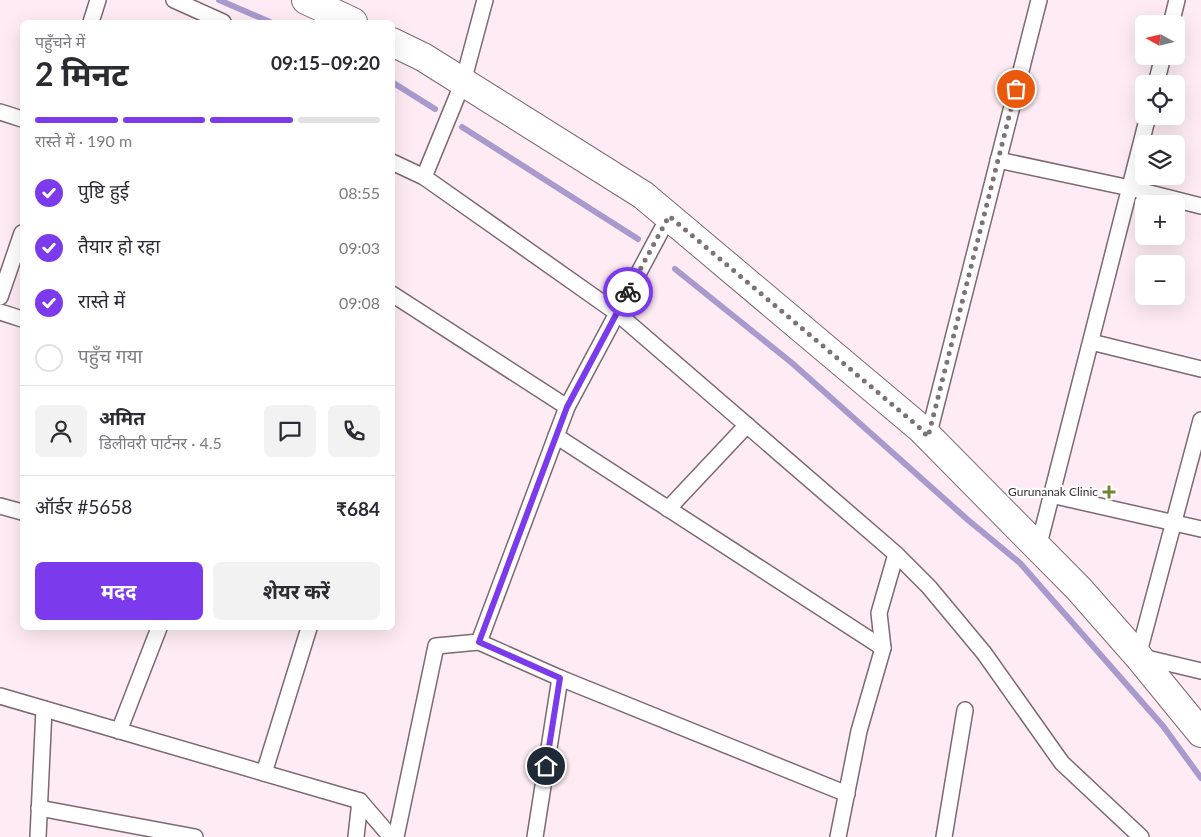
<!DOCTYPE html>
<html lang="hi">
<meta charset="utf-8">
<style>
:root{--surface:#fff;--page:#f2f2f3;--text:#2b2b33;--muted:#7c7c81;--line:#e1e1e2;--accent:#7c3aed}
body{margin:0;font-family:Lato,"Noto Sans Devanagari",sans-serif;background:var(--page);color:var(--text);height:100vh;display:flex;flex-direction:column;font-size:19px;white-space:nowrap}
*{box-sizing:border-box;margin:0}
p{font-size:16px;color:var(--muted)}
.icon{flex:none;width:28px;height:28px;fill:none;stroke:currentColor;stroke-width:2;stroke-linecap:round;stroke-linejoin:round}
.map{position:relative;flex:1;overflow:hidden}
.details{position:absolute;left:20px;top:20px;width:375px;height:610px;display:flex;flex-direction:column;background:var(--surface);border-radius:8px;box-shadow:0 5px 20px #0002}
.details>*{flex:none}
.needle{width:32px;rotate:278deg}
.tools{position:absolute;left:1135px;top:15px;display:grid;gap:10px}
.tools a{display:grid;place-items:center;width:50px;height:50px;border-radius:8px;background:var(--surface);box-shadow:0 5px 20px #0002;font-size:25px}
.pin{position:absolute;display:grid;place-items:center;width:42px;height:42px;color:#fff;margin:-21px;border:2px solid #fff;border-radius:50%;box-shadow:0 1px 5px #0007}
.courier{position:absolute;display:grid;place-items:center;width:50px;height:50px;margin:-25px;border:4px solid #7c3aed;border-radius:50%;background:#fff;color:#222;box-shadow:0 1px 6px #0007}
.head em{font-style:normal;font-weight:700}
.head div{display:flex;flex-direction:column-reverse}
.head{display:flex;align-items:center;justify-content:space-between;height:85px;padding:0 15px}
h1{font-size:32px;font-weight:700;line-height:38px}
.bar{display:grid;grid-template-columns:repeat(4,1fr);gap:8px 5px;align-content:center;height:60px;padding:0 15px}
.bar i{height:6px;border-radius:4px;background:var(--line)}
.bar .active{background:var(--accent)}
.bar p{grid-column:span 4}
.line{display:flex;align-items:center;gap:12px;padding:0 15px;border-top:1px solid var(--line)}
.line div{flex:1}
.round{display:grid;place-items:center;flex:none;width:52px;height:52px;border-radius:8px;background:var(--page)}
ol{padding:0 15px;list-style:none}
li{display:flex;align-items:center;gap:15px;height:55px}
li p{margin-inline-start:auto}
li .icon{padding:5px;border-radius:50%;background:var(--accent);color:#fff;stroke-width:4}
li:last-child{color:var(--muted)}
li i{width:28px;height:28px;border:2px solid var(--line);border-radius:50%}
.button{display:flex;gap:10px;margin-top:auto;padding:10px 15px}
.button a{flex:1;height:58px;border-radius:8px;background:var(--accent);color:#fff;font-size:20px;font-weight:700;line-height:58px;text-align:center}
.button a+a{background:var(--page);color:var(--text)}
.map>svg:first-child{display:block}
</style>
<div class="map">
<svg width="1201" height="837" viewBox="0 0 1201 837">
<rect width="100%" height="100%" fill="#feebf3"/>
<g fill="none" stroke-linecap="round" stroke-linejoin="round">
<!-- stream -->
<g stroke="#a99acd" stroke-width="6">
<path d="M219,0L270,22"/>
<path d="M392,82L435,109"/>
<path d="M462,127L638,239"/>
<path d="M675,269L792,363L968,520L1020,563L1163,726L1201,778"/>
</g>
<defs>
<g id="street">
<path d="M174,0L223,22"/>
<path d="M91,22L98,0"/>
<path d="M1171,24L1177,0"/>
<path d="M1156,84L1163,56"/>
<path d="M0,112L22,119"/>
<path d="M998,160L1130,188L1201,206"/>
<path d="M392,162L424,177L617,313L896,554L879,613L883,648L859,731L838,837"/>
<path d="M424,177L463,82L485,0"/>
<path d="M392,294L567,407"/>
<path d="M0,297L22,233"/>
<path d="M0,312L22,319"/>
<path d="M1091,342L1201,369"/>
<path d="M1201,420L1138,656L1201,671"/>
<path d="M556,436L883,648"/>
<path d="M928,437L1039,0"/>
<path d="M1051,495L1201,529"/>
<path d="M0,506L22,512"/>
<path d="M668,509L747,425"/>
<path d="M1038,548L1148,116"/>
<path d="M896,554L929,587L984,653L1062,763L1141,837"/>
<path d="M479,642L567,407L669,216"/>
<path d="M0,696L360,801L391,837"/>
<path d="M119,731L159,628"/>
<path d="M264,773L309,628"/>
<path d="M39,808L195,837"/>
<path d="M38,837L44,709"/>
<path d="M356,837L360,801"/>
<path d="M396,837L436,646L479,642L560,678L847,794"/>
<path d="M535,837L560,678"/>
<path d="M944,837L965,710"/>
</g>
<g id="highway">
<path d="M306,0L353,22"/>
<path d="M392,42L423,57L643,195L920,428L1079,589L1138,656L1201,733"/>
</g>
</defs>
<!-- street casing -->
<use href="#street" stroke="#7d6972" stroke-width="18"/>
<!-- highway casing -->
<use href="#highway" stroke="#7d6972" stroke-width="30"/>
<!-- street -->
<use href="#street" stroke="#fff" stroke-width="15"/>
<!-- highway -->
<use href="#highway" stroke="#fff" stroke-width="28"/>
</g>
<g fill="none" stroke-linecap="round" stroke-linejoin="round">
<!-- done -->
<path stroke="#7e7177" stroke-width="5" stroke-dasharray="0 9" d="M628,292L669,216L920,428L928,437L1016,89"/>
<!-- route -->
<path stroke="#7c3aed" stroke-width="6" d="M546,766L560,678L479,642L567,407L628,292"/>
</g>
<!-- markers -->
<path fill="#748534" stroke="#fff" stroke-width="2" d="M1106.5 484.5h5v5h5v5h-5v5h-5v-5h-5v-5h5z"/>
<g text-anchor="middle" stroke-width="4.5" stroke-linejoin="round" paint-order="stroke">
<!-- poi labels -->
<g font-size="12" fill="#393034" stroke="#fff" text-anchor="end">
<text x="1098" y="496">Gurunanak Clinic</text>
</g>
</g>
</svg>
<div class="tools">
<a><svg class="needle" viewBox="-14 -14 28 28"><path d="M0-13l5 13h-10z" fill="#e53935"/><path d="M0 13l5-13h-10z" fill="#7c7c81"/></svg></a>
<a><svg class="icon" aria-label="locate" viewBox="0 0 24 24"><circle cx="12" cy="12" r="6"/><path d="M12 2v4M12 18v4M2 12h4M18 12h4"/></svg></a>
<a><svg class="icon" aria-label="layers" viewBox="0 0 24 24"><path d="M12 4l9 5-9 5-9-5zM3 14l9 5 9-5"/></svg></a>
<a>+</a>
<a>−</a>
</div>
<div class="pin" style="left:1016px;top:89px;background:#ea580c"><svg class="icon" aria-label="bag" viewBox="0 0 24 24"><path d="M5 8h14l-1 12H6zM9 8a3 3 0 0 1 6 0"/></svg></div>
<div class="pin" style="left:546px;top:766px;background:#1f2937"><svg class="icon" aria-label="home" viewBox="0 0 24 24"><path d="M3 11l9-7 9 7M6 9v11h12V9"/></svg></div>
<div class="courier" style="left:628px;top:292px"><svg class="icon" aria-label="bike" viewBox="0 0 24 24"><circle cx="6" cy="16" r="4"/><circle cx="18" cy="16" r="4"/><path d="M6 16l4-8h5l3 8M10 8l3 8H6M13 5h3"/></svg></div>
<section class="details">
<div class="head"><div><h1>2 मिनट</h1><p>पहुँचने में</p></div><em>09:15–09:20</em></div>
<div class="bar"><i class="active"></i><i class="active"></i><i class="active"></i><i></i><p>रास्ते में · 190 m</p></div>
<ol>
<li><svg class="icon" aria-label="check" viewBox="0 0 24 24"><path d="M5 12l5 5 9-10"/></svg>पुष्टि हुई<p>08:55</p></li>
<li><svg class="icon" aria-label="check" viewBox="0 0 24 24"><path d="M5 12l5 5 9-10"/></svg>तैयार हो रहा<p>09:03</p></li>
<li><svg class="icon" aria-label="check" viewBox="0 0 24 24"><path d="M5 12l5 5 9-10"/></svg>रास्ते में<p>09:08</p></li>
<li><i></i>पहुँच गया</li>
</ol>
<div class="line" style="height:90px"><a class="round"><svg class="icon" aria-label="person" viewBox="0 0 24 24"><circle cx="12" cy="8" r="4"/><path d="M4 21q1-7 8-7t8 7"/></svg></a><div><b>अमित</b><p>डिलीवरी पार्टनर · 4.5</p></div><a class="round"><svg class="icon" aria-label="chat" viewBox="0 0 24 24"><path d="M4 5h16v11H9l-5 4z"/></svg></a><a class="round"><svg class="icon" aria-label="phone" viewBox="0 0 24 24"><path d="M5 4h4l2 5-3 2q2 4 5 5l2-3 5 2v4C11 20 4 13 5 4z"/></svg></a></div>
<div class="line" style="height:65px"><div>ऑर्डर #5658</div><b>₹684</b></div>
<div class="button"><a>मदद</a><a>शेयर करें</a></div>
</section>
</div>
